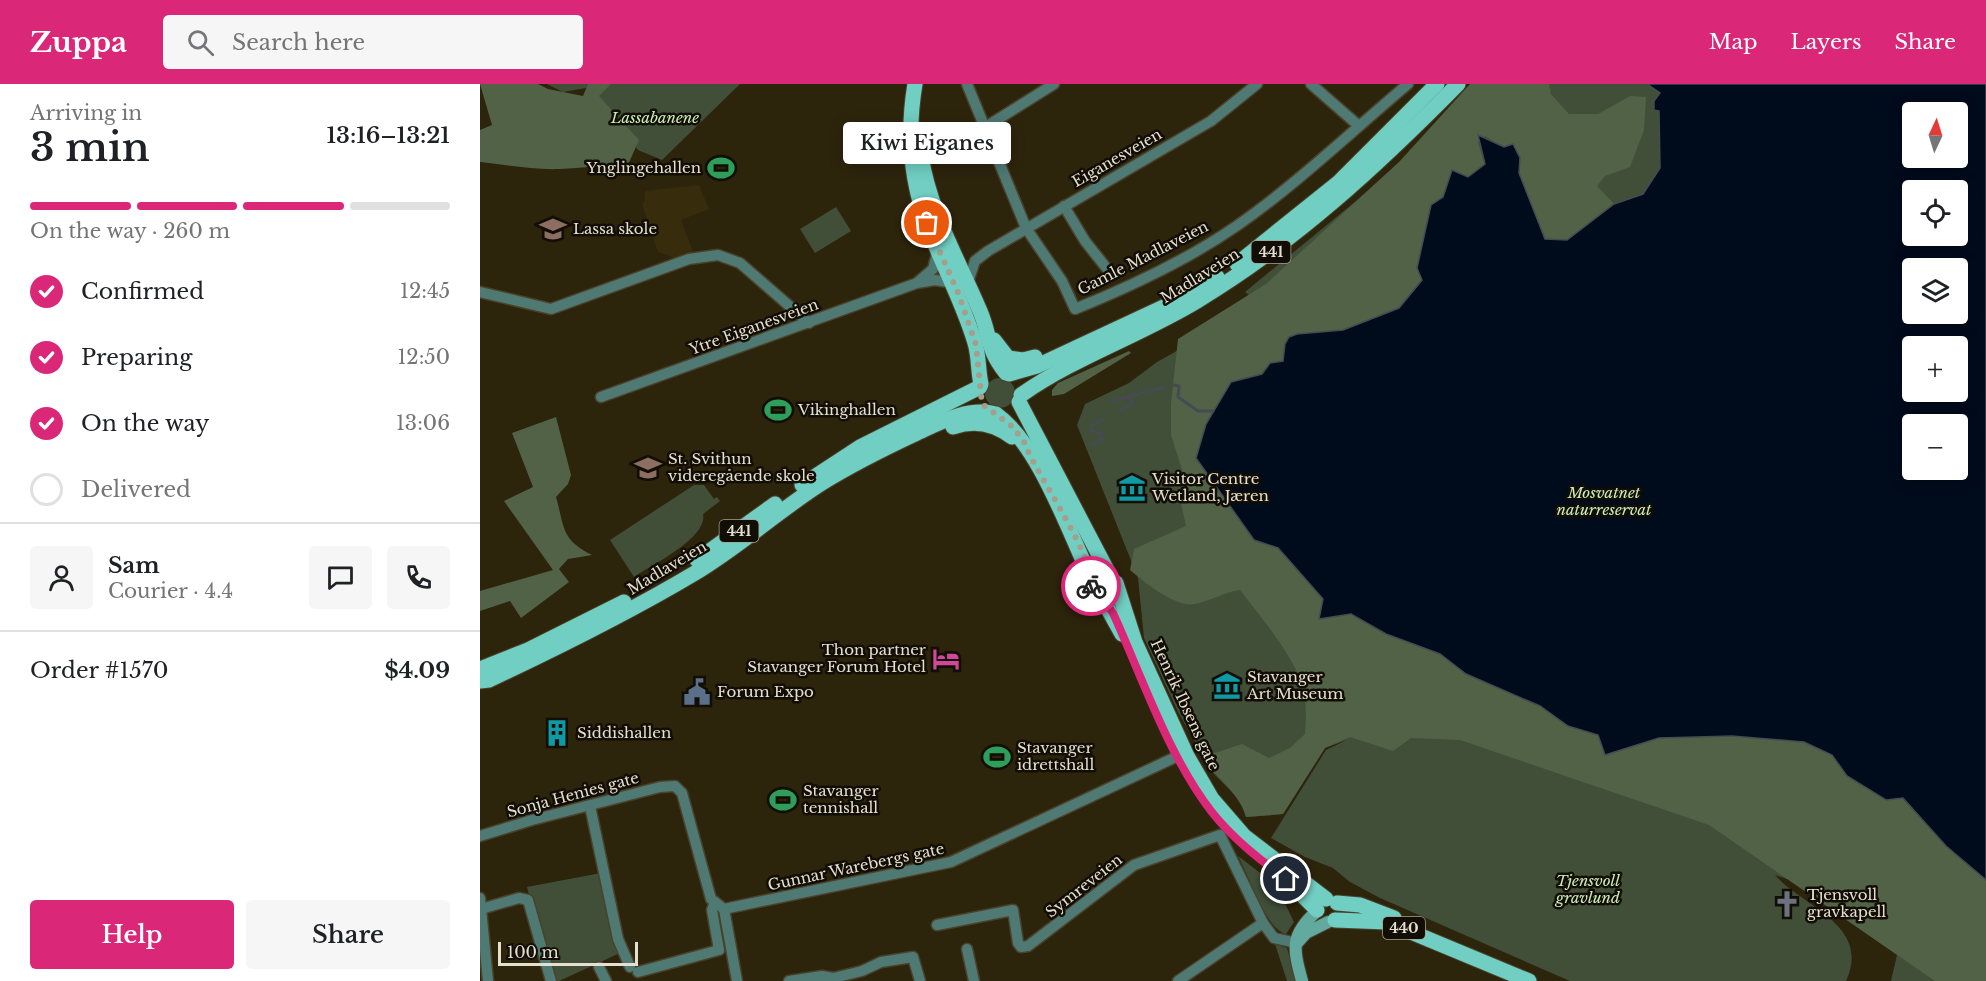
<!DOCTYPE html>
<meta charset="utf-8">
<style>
:root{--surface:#fff;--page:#f6f6f6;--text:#202124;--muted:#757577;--line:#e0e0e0;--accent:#db2777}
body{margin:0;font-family:"Libre Baskerville",serif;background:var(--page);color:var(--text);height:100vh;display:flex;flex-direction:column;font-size:22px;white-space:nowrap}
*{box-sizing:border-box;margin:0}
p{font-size:20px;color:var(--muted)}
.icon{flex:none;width:33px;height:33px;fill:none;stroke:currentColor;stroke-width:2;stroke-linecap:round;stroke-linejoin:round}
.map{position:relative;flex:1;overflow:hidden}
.panel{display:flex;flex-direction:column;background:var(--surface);width:480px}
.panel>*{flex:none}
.needle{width:39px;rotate:4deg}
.tools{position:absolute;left:1422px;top:18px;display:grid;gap:12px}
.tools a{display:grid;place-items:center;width:66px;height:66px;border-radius:6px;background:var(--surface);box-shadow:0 3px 15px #0003;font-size:30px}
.scale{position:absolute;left:18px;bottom:15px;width:140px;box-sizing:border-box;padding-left:6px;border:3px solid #e4dfd0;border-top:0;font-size:16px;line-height:21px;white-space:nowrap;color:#e4dfd0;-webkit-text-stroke:4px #120e05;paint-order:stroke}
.pin{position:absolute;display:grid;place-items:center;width:51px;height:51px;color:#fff;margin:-26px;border:3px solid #fff;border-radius:50%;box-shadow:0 2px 6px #0007}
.courier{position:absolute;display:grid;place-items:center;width:60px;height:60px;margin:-30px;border:4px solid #db2777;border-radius:50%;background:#fff;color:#222;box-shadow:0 2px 8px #0007}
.bubble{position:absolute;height:42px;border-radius:6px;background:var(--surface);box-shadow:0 3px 15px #0003;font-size:20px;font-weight:600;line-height:42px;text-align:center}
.head em{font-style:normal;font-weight:600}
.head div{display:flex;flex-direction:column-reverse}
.head{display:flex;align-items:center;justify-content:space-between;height:102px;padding:0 30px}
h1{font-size:39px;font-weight:600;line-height:45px}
.bar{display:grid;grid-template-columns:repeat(4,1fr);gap:9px 6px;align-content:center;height:72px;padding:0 30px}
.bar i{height:8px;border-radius:4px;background:var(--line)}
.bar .active{background:var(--accent)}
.bar p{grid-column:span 4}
.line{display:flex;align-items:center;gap:15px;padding:0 30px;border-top:2px solid var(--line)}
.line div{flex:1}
.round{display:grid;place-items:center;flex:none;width:63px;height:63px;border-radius:6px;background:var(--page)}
ol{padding:0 30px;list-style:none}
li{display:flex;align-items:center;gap:18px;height:66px}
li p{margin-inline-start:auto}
li .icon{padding:6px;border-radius:50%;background:var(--accent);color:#fff;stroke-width:4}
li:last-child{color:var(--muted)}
li i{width:33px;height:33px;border:3px solid var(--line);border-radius:50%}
.button{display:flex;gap:12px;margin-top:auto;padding:12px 30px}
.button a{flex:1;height:69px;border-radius:6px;background:var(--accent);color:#fff;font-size:24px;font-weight:600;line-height:69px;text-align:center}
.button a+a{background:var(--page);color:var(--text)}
header{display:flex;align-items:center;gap:36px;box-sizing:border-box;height:84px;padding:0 30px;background:var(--accent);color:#fff}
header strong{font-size:28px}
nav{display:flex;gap:33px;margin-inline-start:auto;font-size:21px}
.search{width:420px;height:54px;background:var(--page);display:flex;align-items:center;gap:15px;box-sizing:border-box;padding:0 21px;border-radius:6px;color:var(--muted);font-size:22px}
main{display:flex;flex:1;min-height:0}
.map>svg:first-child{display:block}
</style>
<header>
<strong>Zuppa</strong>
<div class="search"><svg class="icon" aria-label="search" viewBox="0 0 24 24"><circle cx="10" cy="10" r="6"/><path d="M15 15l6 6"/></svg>Search here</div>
<nav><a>Map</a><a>Layers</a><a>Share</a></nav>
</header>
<main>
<section class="panel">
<div class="head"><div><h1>3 min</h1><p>Arriving in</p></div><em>13:16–13:21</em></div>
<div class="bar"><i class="active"></i><i class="active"></i><i class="active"></i><i></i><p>On the way · 260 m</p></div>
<ol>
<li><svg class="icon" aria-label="check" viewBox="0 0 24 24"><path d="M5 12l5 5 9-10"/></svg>Confirmed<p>12:45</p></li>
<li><svg class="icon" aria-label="check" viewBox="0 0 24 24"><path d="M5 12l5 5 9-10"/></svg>Preparing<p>12:50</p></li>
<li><svg class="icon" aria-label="check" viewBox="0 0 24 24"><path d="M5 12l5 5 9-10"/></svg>On the way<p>13:06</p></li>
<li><i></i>Delivered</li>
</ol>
<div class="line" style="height:108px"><a class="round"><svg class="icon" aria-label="person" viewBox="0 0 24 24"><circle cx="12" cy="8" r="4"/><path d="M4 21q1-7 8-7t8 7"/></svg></a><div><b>Sam</b><p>Courier · 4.4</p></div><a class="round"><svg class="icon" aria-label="chat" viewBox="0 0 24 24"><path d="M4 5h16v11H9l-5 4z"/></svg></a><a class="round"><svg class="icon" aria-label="phone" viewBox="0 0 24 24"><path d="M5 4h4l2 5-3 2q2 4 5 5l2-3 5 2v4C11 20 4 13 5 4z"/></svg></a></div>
<div class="line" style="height:78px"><div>Order #1570</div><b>$4.09</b></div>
<div class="button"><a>Help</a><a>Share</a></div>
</section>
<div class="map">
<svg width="1506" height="897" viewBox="0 0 1506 897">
<rect width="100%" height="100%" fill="#2d240c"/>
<!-- built -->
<path fill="#372c0b" d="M219,101L229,125L201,136L213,167L197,175L178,168L162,120L165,117V107Z"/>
<!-- green -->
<g fill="#414f39" fill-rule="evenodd">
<path d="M67,0H260L182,76L158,66L106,4L83,8Z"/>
<path d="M1007,0H1506V897H1411L1417,871L1310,796L1295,791C1323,823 1392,841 1366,897H1090L900,814L870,798L853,784L825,773L791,754L846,666L867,656L845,664L803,730L766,733L762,718L733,689L698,628L664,554L658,494L597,341L605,320L649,299L677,278L718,255L748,225L769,211L765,208L876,117ZM1432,28H1478V74H1432ZM1432,106H1478V152H1432ZM1432,184H1478V230H1432ZM1432,262H1478V308H1432ZM1432,340H1478V386H1432Z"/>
<path d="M356,123L371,147L335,169L320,145Z"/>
<circle cx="520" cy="309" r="15"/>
<path d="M214,401H224L234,415L237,413L240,417L223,430C228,454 172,481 154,493L130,456Z"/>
<path d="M758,772L796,801L814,838L806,850C787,847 768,790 758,772Z"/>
<path d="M121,789L140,869L79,897H72L47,803Z"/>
<path d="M795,860L807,864L816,897H807Z"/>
</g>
<!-- forest -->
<g fill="#516247">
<path d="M0,0H58L68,5L103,12L108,0H131L119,12L159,56L147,83C124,81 103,84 80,85C53,86 27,81 0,78V46L12,41Z"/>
<path d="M990,0H1069L1071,10L1089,30H1118L1150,12L1166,13L1164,46L1150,83L1125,92L1117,102L1134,120L1087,156L1065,155L1039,89L1040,74L1005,52L998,59L1005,80L988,93L972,86L942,196L919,224L863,246L817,250L805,260L803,277L782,290L751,299L716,374L774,456L798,464L843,515L840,535L871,530L906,550L960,570L986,590L1060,622L1088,642L1118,651L1126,671L1179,654L1252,652L1324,658L1352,671L1367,692L1406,716L1422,714L1466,762L1506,796V897H1455L1229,741L980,656L931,654L913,667L870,653L845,664L803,730L766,733C759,708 737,696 723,673L762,660L789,674L810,664L825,650C826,635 827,619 823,604C815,573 779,531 760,506C744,508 731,517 715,520C696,524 664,498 650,486L654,465L706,442L700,415L709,407L691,351V319L698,255L786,200L919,78Z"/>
<path d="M649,267L651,269L584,310L572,312V306L578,299Z"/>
<path d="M76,333L91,391L88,400L76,413C85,445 81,455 112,471L88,475L79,485L89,498L41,534L30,517L0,527V507L73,486L24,417L53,403L32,349Z"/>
</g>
<!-- water -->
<path fill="#000b1c" stroke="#444b52" stroke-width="1.5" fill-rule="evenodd" d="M1167,0H1506V796L1466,762L1423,714L1406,716L1367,692L1352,671L1324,658L1252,652L1179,654L1125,671L1118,651L1088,642L1060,622L986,590L960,570L906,550L871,530L839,535L843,515L798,464L774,456L716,374L726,340L751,298L782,290L790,279L803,277L805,260L809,253L817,250L863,246L919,224L942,196L937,184L951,121L963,113L972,86L988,93L1005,80L998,51L1024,63L1033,60L1040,74L1039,89L1065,155L1087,156L1134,120L1163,110L1180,84L1179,27L1174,26V17L1180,9ZM1432,28H1478V74H1432ZM1432,106H1478V152H1432ZM1432,184H1478V230H1432ZM1432,262H1478V308H1432ZM1432,340H1478V386H1432Z"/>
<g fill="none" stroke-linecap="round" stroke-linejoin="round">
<!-- stream -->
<g stroke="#444b52" stroke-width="3">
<path d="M694,301L699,302L698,313L718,327H733"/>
<path d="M633,317L685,303"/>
<path d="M639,327L652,320L650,314"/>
<path d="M612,360L623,355L620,349L611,347L612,342L623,335"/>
</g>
<defs>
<g id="street">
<path d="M487,0L546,144L582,197L595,225C652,202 709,175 758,141C818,99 872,47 928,0"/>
<path d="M831,0L879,42"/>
<path d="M504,44L574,0"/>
<path d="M584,122L605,157L628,186"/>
<path d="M439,197L453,185L458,166"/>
<path d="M488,198L495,177L508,167L731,37L777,0"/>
<path d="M0,208L71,225L209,175L238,171L260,179L329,239"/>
<path d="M121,313L437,199L455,196L474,199"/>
<path d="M110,722L138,855L150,883"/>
<path d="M0,752L52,736L180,703L195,702L202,709L231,815L244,825L471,778L698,672"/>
<path d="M0,814L8,897"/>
<path d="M1,825L39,814L48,816L71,897"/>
<path d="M244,825L257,897"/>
<path d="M457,841L533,826L538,859L541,863L548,862L654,781L740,751L783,839"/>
<path d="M487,865L494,897"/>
<path d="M119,883L126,897"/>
<path d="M158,888L239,866L232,826L235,818"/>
<path d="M309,897L342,892L353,894L382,887L401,878L433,873L440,897"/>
<path d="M698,897L783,839L794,854L817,859"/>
</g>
<g id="secondary">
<path d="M817,859L826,849L848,838"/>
<path d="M822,897C813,864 810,851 837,827"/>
</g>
<g id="primary">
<path d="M435,0C427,47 431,96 447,140C462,181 483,218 495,259C499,272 498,287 501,300"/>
<path d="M441,72C450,128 478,175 500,227C511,253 506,264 526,289"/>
<path d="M757,180L859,98L957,0"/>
<path d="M514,256L528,274L543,276L555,273"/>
<path d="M529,290L557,282L690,220L737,193"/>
<path d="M541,311C595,273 659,252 717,217C815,158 897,82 978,0"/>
<path d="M539,318L629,490"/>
<path d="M516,330C560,362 588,447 612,496"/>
<path d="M473,343C495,335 515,340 532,353"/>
<path d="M322,401L380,363L500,303"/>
<path d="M217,476L295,420"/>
<path d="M636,499L655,558L707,672L732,715L764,752L846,815"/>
<path d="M622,514L642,550"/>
<path d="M0,585L48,566L144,518"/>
<path d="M0,597L9,596C79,563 148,529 215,489C260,462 298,427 342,399C371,381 403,365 435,350C459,339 485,324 512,329"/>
<path d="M808,797L837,826"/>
<path d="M857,819L880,821L914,834"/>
<path d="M855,836L907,838L1049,897"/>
</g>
</defs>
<!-- street casing -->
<use href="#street" stroke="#4a422b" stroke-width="13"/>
<!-- secondary casing -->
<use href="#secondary" stroke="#4a422b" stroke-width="14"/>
<!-- primary casing -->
<use href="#primary" stroke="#4a422b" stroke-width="17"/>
<!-- street -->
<use href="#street" stroke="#4f7973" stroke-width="10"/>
<!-- secondary -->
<use href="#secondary" stroke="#62a9a0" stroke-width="12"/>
<!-- primary -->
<use href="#primary" stroke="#71cec2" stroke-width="15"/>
</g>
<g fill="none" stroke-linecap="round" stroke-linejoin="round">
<!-- done -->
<path stroke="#a49e8b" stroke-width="6" stroke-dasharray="0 10.8" d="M447,139L479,211L496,261L502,320L533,343L544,358C556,390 615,472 611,502"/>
<!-- route -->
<path stroke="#db2777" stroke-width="8" d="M611,502L615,510L622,514L633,529C662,593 688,671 731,727C752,754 779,775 806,795"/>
</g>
<!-- icons -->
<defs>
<symbol id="stadium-bare" viewBox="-9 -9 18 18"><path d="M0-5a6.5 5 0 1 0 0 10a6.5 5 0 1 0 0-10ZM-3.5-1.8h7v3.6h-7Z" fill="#2e9e5b" stroke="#120e05" stroke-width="2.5" paint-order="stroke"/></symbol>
<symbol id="school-bare" viewBox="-9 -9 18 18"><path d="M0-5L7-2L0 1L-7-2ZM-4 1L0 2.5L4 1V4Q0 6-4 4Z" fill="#8d6e63" stroke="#120e05" stroke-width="2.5" paint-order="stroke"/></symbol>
<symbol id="museum-bare" viewBox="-9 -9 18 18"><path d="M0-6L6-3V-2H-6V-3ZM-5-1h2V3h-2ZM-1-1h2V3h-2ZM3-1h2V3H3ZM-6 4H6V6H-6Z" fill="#0f9aa8" stroke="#120e05" stroke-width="2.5" paint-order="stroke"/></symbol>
<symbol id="hotel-bare" viewBox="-9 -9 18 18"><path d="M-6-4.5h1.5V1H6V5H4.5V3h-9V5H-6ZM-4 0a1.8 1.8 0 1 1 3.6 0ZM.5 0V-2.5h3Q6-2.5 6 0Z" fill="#d1479c" stroke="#120e05" stroke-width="2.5" paint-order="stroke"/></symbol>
<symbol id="civic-bare" viewBox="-9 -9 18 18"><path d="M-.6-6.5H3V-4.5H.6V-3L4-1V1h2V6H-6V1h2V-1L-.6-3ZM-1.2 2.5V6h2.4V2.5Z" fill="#5c6f8a" stroke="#120e05" stroke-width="2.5" paint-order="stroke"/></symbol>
<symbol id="building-bare" viewBox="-9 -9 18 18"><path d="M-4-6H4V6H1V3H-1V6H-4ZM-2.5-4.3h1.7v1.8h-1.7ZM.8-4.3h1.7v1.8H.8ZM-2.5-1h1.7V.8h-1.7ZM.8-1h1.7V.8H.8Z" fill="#0f9aa8" stroke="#120e05" stroke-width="2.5" paint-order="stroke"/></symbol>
<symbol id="church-bare" viewBox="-9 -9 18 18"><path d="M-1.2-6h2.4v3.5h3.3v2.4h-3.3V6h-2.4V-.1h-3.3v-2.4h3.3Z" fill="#6b7280" stroke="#120e05" stroke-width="2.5" paint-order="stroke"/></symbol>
</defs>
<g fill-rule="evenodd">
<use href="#stadium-bare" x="222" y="65" width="38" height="38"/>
<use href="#school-bare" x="54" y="126" width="38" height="38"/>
<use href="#stadium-bare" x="279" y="307" width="38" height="38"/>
<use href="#school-bare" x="149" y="365" width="38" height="38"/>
<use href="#museum-bare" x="633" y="385" width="38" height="38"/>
<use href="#hotel-bare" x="447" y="556" width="38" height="38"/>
<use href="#museum-bare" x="728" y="583" width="38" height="38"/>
<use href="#civic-bare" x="198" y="589" width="38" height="38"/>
<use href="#building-bare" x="58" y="630" width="38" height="38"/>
<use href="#stadium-bare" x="498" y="654" width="38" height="38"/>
<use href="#stadium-bare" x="284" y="697" width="38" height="38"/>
<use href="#church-bare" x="1288" y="801" width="38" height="38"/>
</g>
<g text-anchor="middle" stroke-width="5" stroke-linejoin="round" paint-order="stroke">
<!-- shield labels -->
<g fill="#120e05" stroke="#a5a093" stroke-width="1.5">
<rect x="771.5" y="157" width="39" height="22" rx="4.5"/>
<rect x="239.5" y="436" width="39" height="22" rx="4.5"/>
<rect x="903" y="833" width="42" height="22" rx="4.5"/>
</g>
<g font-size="14" font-weight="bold" fill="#e4dfd0">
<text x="791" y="173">441</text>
<text x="259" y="452">441</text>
<text x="924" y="849">440</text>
</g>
<!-- park labels -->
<g font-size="15" font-style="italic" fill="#ccedba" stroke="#120e05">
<text x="175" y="39">Lassabanene</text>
<text x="1124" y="414">Mosvatnet<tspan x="1124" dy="17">naturreservat</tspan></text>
<text x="1108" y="802">Tjensvoll<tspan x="1108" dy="17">gravlund</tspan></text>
</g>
<!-- street labels -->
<g font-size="15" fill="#e4dfd0" stroke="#120e05">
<text transform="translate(637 74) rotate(-30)" y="5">Eiganesveien</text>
<text transform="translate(663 174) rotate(-27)" y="5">Gamle Madlaveien</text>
<text transform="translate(720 192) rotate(-32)" y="5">Madlaveien</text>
<text transform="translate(274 243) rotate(-20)" y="5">Ytre Eiganesveien</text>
<text transform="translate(187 484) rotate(-31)" y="5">Madlaveien</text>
<text transform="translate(705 621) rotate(65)" y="5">Henrik Ibsens gate</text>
<text transform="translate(93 711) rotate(-15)" y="5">Sonja Henies gate</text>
<text transform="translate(376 783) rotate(-12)" y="5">Gunnar Warebergs gate</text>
<text transform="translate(604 802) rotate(-38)" y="5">Symreveien</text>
</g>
<!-- poi labels -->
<g font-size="15" fill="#e4dfd0" stroke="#120e05" text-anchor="start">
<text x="221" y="89" text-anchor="end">Ynglingehallen</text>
<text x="93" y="150">Lassa skole</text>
<text x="318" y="331">Vikinghallen</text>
<text x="188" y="380">St. Svithun<tspan x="188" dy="17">videregående skole</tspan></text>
<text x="672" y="400">Visitor Centre<tspan x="672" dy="17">Wetland, Jæren</tspan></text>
<text x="446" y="571" text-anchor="end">Thon partner<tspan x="446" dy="17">Stavanger Forum Hotel</tspan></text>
<text x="767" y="598">Stavanger<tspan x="767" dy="17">Art Museum</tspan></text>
<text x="237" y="613">Forum Expo</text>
<text x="97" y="654">Siddishallen</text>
<text x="537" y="669">Stavanger<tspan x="537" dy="17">idrettshall</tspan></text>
<text x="323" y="712">Stavanger<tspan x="323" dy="17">tennishall</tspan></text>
<text x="1327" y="816">Tjensvoll<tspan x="1327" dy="17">gravkapell</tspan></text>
</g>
</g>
</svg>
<div class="tools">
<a><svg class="needle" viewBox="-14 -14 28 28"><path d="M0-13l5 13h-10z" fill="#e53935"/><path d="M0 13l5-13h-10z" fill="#757577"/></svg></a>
<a><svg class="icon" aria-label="locate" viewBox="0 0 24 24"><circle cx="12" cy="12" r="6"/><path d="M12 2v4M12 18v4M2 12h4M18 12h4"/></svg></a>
<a><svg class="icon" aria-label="layers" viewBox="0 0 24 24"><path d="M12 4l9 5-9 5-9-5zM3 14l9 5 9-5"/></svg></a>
<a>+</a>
<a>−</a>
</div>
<div class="scale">100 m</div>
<div class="pin" style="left:447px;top:139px;background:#ea580c"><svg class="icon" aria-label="bag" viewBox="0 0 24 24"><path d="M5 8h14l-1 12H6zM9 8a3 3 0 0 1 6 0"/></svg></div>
<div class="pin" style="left:806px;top:795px;background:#1f2937"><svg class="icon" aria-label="home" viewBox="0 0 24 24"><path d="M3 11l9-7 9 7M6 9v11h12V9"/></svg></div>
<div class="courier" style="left:611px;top:502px"><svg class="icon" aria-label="bike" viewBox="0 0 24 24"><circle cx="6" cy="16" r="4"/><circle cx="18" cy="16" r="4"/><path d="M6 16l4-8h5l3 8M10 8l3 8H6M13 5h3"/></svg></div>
<div class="bubble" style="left:363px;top:38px;width:168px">Kiwi Eiganes</div>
</div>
</main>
